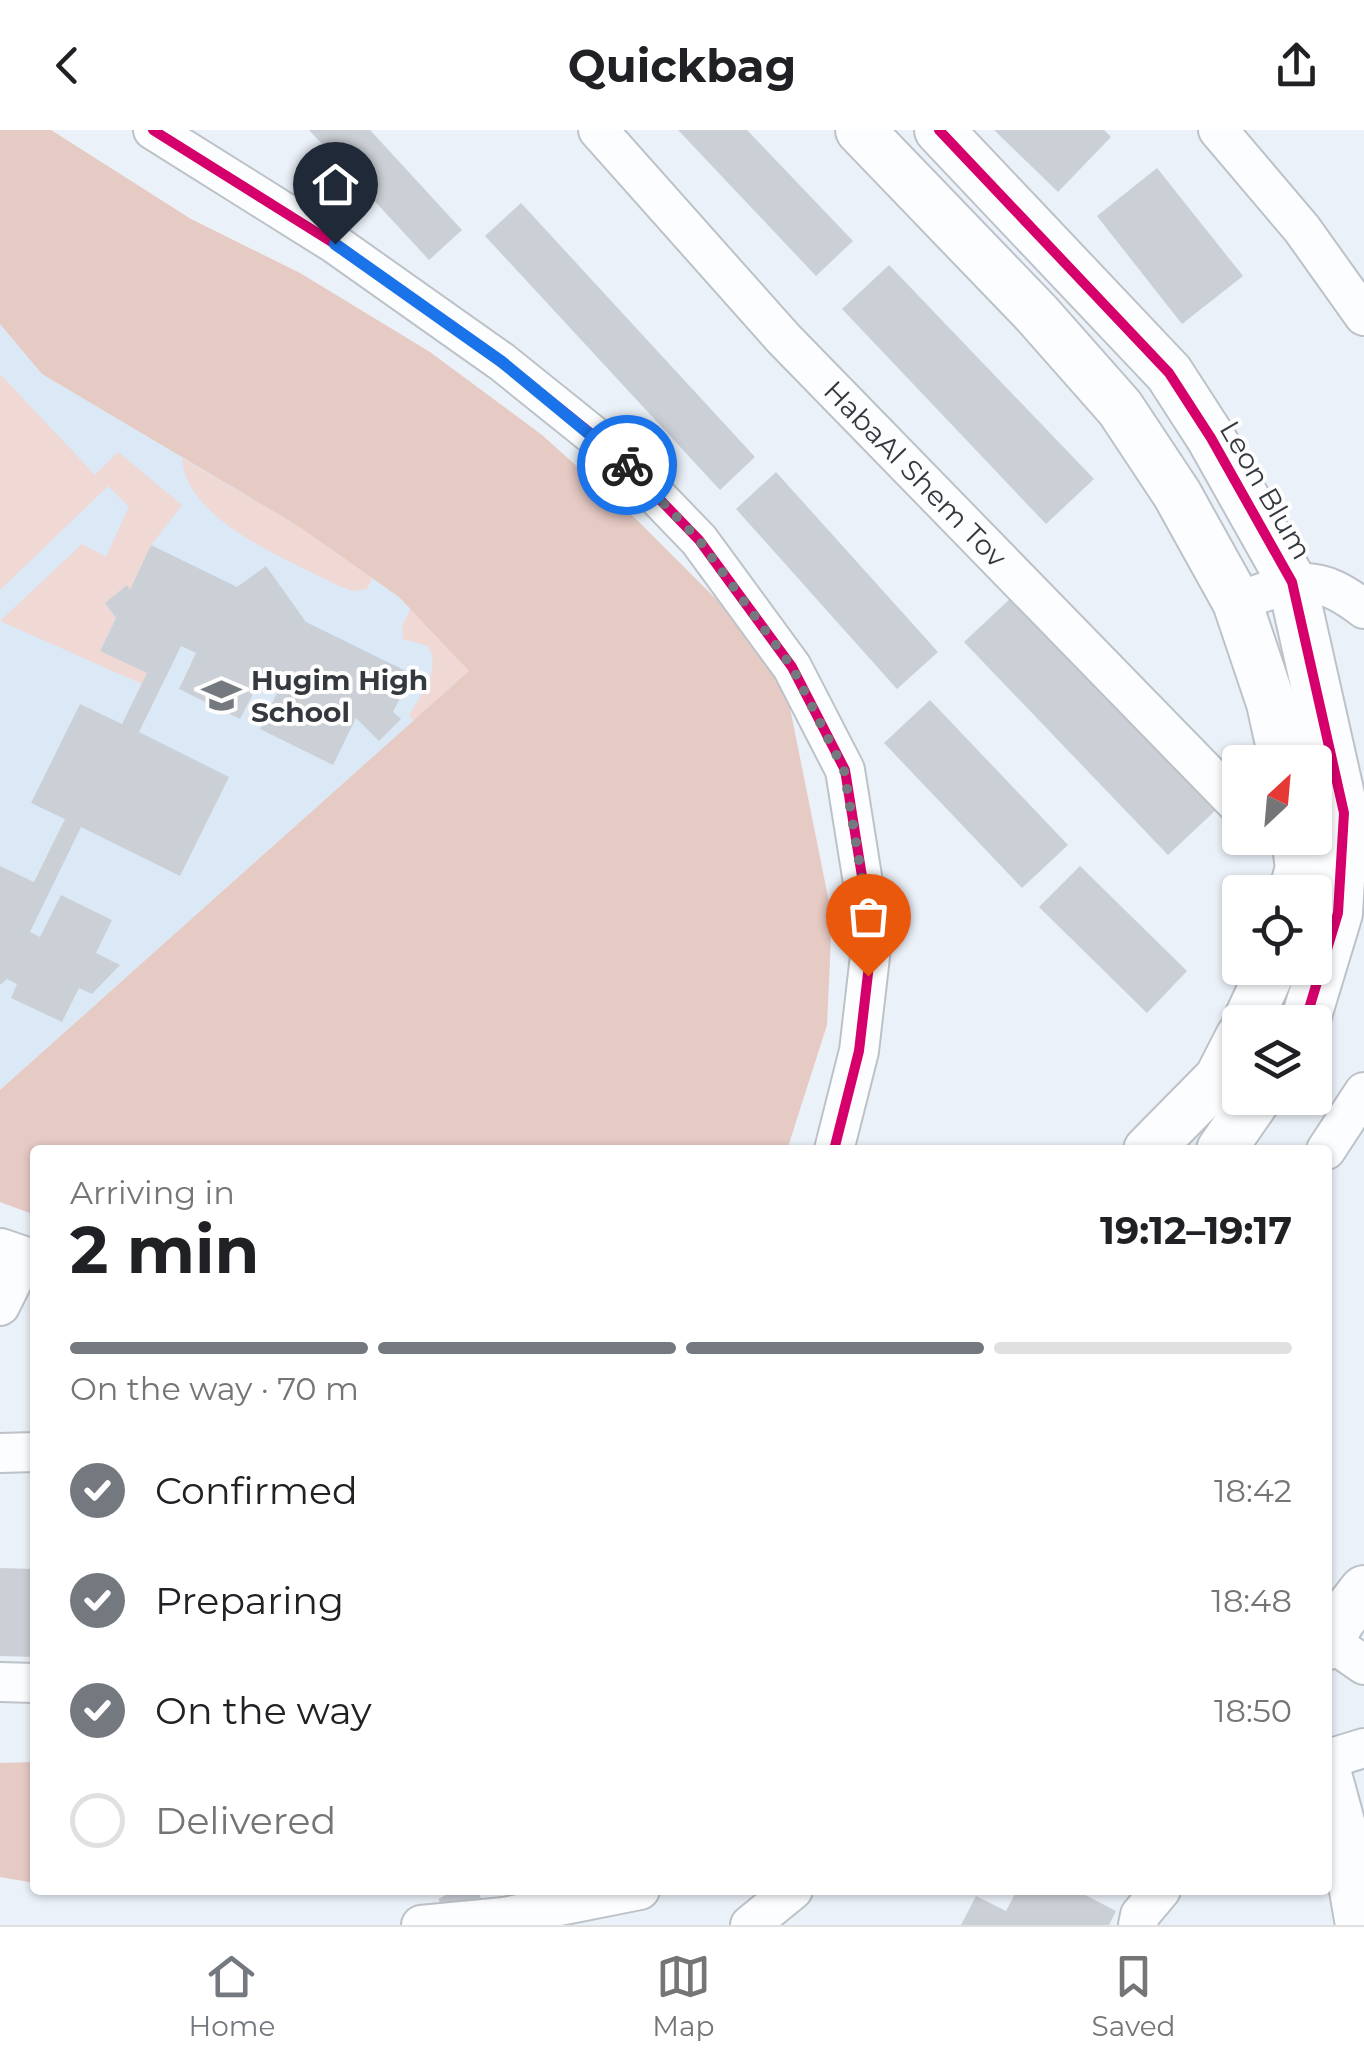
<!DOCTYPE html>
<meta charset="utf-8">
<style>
:root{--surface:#fff;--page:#f6f6f6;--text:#202124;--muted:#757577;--line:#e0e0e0;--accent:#747980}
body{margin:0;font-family:Montserrat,sans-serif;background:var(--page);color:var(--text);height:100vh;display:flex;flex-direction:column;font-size:38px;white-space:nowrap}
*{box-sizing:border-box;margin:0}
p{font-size:32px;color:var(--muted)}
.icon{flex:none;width:55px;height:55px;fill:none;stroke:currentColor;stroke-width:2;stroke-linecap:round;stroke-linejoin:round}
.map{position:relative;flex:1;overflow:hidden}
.side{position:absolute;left:30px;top:1015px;width:1302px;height:750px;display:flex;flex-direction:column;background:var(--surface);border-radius:10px;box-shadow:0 2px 8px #0004}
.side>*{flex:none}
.needle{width:65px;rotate:26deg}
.fabs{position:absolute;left:1222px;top:615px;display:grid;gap:20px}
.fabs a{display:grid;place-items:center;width:110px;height:110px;border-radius:10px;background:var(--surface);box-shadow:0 2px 8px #0004;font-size:50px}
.pin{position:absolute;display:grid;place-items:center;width:85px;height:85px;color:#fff;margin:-102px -42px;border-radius:50% 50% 50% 0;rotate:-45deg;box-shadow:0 0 10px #0007}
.pin .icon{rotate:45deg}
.courier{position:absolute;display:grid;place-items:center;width:100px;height:100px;margin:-50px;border:8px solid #1a73e8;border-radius:50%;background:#fff;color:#222;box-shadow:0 2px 12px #0007}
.headline em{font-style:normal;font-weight:700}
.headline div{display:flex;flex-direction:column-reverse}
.headline{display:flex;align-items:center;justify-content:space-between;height:170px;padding:0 40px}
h1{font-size:65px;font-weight:700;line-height:75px}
.bar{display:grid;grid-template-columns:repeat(4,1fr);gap:15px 10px;align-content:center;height:120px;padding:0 40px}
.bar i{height:12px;border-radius:8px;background:var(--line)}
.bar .on{background:var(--accent)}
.bar p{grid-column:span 4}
ol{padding:0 40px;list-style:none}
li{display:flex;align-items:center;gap:30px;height:110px}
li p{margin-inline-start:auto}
li .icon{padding:10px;border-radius:50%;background:var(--accent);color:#fff;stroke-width:4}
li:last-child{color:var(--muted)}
li i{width:55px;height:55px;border:5px solid var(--line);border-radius:50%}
header{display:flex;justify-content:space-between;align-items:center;height:130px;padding:0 40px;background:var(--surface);font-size:45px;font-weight:700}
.dock{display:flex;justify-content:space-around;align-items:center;height:140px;border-top:2px solid var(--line);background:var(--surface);font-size:28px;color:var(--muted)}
.dock a{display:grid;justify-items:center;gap:5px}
.dock .on{color:var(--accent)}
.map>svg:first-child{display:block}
</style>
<header><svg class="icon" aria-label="back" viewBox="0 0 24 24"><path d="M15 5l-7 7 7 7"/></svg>Quickbag<svg class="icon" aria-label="share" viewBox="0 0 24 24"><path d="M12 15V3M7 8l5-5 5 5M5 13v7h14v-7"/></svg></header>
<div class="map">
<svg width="1364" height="1795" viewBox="0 0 1364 1795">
<rect width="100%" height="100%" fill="#ebf1f8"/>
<!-- built -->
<path fill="#dbe8f6" d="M0,194L42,244L298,396L399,467L469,541L0,960Z"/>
<!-- green -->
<g fill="#f0d8d4">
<path d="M0,244L95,345L118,322L182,375L151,415L130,460L126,456L105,473L116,488L100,520L147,543L142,554L0,491L82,414L106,427L129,377L108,356L0,460Z"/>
<path d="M182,328L298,396L372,448L367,459L353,461L337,455C290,431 185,390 182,328Z"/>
<path d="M411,478L469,541L414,591L409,585C421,565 442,539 428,516L403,509L402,496Z"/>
</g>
<!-- forest -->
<g fill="#e6cac4">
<path d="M0,0H51L191,89L300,143L430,222L542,305L638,391L717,470L784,548L832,787L827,895L787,1020H35V1085L0,1072V960L469,541L399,467L298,396L42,244L0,194Z"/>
<path d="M35,1632V1753L0,1747V1633Z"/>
</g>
<!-- building -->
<g fill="#cbd0d6">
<path d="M309,0H370L462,100L429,130Z"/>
<path d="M678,0H747L853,111L816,146Z"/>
<path d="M994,0H1104L1111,7L1058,62Z"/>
<path d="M1157,38L1243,146L1182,194L1097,86Z"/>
<path d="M521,73L755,327L720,360L485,106Z"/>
<path d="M889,135L1094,349L1046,394L842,179Z"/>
<path d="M776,342L938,522L897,559L736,379Z"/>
<path d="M151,415L237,457L266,436L306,492L412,544L393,582L401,589L379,611L356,588L333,635L260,599L277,563L258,554L240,589L179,559L196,523L181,516L139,602L229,647L180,746L81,697L30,802L40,807L61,765L112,790L96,823L120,835L92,864L79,858L62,892L11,868L17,854L7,849L0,855V736L34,752L65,689L31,673L80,574L122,594L147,543L100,521L116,488L105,473L127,455L130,460Z"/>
<path d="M1012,467L1216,680L1168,725L964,512Z"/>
<path d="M930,570L1068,715L1022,758L884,613Z"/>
<path d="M1080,736L1187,841L1147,883L1039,777Z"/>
<path d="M0,1438L35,1439V1527L0,1526Z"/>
<path d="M1017,1760H1076L1116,1781L1109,1795H961L976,1766L1006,1781Z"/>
</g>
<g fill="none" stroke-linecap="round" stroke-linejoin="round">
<!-- minor-tunnel -->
<path stroke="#c6ccd3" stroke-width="38" stroke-dasharray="38 19" stroke-linecap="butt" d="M455,1760L474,1795"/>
<defs>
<g id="minor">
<path d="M153,0L335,114L502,232L614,322L699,410L792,537L845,640L872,809L859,921L834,1020"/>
<path id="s1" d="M598,0L783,208L1240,677"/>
<path d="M1218,0L1302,99L1364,186"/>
<path d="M1237,472C1292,452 1313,439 1364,479"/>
<path d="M1326,1020L1364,962"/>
<path d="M0,1176L22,1132"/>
<path d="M0,1323L35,1322"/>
<path d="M1328,1510L1364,1535"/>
<path d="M0,1552L35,1553"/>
<path d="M1328,1629L1364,1618"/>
<path d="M421,1795L504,1787L640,1760"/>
<path d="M750,1795L793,1760"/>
<path d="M1138,1795L1140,1785L1161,1760"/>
</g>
<g id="tertiary">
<path d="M860,0L1037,184L1120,278L1177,364L1237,472L1271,573L1284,632"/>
<path d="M939,0L1169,243L1211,308L1292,452L1344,683L1338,783L1305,892"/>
<path d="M1293,762L1300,738L1296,708"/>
<path d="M1247,892L1272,838"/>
<path d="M1148,1020L1219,948L1240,907"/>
<path d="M1221,1020L1257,968"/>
<path d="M0,1123L35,1135"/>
<path d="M1328,1515L1340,1491L1364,1460"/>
<path d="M1328,1648L1346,1714L1360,1795"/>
</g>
</defs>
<!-- minor casing -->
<use href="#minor" stroke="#bcc2c8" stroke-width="42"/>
<!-- tertiary casing -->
<use href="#tertiary" stroke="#bcc2c8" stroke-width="52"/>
<!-- minor -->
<use href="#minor" stroke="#fcfdfe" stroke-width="38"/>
<!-- tertiary -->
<use href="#tertiary" stroke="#fcfdfe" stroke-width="48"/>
<defs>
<g id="cycleway">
<path d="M153,0L335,114L502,232L614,322L699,410L792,537L845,640L872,809L859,921L834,1020"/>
<path d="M939,0L1169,243L1211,308L1292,452L1344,683L1338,783L1305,892"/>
</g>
</defs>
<!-- cycleway casing -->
<use href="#cycleway" stroke="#fdfdfd" stroke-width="16"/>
<!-- cycleway -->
<use href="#cycleway" stroke="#d6006c" stroke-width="10"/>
</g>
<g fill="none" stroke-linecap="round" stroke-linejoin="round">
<!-- done -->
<path stroke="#747980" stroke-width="10" stroke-dasharray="0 18" d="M627,335L699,410L792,537L844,640L872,809L868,846"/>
<!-- route -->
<path stroke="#1a73e8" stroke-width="12" d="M335,114L502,232L627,335"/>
</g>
<!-- icons -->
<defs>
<symbol id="school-bare" viewBox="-9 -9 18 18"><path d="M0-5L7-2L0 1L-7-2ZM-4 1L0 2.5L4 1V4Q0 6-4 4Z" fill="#747980" stroke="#fdfdfd" stroke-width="2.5" paint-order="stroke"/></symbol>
</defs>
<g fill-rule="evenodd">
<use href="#school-bare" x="194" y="538" width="55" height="55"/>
</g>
<g text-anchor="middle" stroke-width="8" stroke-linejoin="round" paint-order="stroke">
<!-- street labels -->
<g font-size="28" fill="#34393f" stroke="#fdfdfd">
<text dy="10" stroke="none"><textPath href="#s1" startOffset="468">HabaAl Shem Tov</textPath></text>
<text transform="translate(1266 360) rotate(60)" y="10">Leon Blum</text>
</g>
<!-- poi labels -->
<g font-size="28" font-weight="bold" fill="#34393f" stroke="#fdfdfd" text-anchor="start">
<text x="251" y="560">Hugim High<tspan x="251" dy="32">School</tspan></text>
</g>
</g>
</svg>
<div class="fabs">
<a><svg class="needle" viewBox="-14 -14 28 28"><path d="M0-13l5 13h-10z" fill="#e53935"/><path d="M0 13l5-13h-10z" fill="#757577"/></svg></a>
<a><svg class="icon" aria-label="locate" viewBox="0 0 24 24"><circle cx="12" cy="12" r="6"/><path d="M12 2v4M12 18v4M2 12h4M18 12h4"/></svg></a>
<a><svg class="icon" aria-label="layers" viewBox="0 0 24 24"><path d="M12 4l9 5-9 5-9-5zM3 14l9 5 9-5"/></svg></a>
</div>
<div class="pin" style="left:868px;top:846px;background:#ea580c"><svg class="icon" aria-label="bag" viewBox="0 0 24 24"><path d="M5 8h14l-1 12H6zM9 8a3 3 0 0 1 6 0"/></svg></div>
<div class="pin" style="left:335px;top:114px;background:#1f2937"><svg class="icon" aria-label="home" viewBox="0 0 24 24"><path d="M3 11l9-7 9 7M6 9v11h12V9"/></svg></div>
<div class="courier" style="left:627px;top:335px"><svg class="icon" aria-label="bike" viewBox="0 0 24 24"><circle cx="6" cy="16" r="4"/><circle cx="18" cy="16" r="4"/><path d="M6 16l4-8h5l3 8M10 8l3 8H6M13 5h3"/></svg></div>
<section class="side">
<div class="headline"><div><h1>2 min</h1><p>Arriving in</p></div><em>19:12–19:17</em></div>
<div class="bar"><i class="on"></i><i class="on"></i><i class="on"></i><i></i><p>On the way · 70 m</p></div>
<ol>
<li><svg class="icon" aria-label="check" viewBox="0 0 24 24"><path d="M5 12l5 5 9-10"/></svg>Confirmed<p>18:42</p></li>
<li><svg class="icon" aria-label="check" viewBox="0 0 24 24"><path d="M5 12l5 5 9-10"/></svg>Preparing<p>18:48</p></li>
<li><svg class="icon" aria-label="check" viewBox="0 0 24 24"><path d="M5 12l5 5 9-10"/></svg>On the way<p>18:50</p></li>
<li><i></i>Delivered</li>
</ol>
</section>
</div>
<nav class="dock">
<a class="on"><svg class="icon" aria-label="home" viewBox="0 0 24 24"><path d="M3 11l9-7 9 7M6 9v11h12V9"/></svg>Home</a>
<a><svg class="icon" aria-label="map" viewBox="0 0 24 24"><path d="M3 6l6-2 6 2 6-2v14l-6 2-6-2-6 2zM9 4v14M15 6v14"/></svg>Map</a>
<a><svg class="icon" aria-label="saved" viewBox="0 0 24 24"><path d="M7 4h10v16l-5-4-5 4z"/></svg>Saved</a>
</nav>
